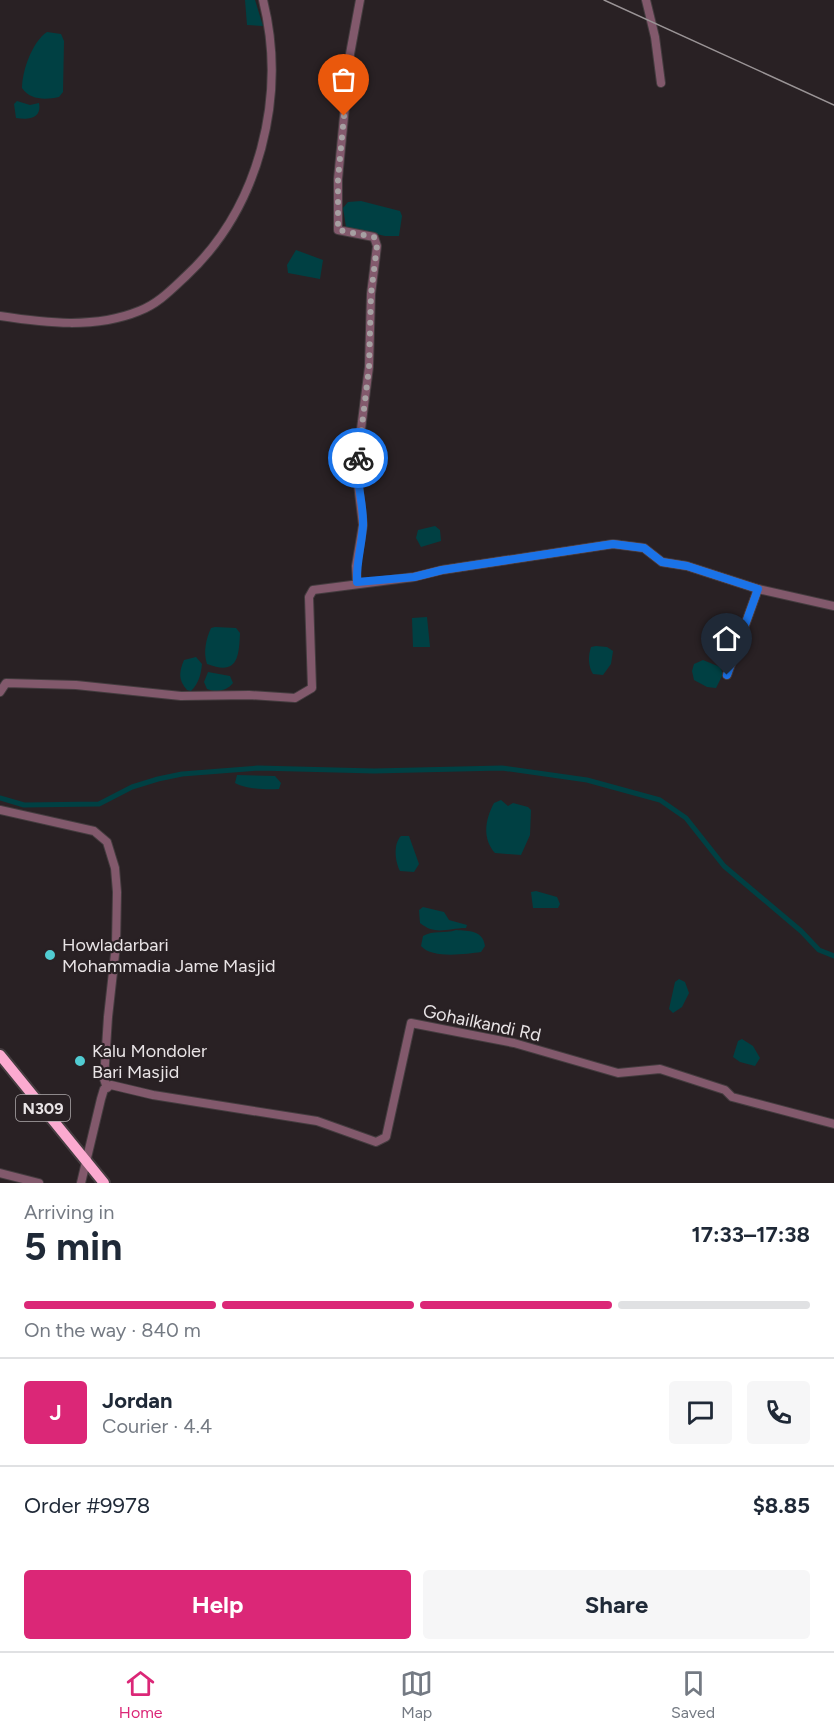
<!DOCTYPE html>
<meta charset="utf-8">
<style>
:root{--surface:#fff;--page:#f6f6f7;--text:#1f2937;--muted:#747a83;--line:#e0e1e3;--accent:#db2777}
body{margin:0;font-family:Figtree,sans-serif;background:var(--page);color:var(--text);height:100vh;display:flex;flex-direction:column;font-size:22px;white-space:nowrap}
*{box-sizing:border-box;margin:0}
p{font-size:20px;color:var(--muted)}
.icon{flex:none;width:33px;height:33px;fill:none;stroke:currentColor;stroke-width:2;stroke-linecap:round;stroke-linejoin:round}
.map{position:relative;height:1183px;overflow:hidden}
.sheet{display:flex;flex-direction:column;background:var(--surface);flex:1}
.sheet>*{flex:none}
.pin{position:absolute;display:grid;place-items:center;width:51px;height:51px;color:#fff;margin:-62px -26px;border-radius:50% 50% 50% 0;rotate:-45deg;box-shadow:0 0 6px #0007}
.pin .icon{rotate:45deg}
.courier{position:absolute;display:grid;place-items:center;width:60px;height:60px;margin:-30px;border:4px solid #1a73e8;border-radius:50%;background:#fff;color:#222;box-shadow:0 2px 8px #0007}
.head em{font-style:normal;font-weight:700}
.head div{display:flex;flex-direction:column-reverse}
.head{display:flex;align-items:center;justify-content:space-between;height:102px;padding:0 24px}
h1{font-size:39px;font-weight:700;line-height:45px}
.bar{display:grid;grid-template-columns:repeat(4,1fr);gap:9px 6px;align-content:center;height:72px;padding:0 24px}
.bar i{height:8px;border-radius:4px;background:var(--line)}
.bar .selected{background:var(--accent)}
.bar p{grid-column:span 4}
.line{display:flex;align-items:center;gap:15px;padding:0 24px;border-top:2px solid var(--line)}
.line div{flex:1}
.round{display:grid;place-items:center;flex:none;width:63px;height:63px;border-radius:6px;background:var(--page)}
.action{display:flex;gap:12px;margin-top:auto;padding:12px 24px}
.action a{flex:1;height:69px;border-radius:6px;background:var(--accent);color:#fff;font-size:24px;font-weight:700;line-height:69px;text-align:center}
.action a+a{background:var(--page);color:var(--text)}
.tab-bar{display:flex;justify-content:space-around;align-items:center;height:84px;border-top:2px solid var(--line);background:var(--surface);font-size:16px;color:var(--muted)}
.tab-bar a{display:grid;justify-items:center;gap:3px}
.tab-bar .selected{color:var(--accent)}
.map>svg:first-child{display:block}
</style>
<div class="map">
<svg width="834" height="1183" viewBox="0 0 834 1183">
<rect width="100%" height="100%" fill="#292124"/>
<!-- water -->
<g fill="#004043">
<path d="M245,0H255L263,26L247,25Z"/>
<path d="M47,32L61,34L64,41L63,92L59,97C45,100 30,100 22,88C22,71 32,42 47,32Z"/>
<path d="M17,101L30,105L39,103C42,119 28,120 16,118L14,104Z"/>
<path d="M361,201L400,211L402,216L399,236H385L346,227L343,208L348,202Z"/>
<path d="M296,250L323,260L320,279L288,273L287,265Z"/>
<path d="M435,526L440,530L441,541L421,547L416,538L418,530Z"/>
<path d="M427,617L430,647H413L412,618Z"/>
<path d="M215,627L236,628L240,633C239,660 236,675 207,664C203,652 206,639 211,628Z"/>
<path d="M596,646L607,647L613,651L611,664L603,675L593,674C588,666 588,656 591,647Z"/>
<path d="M196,657L202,664C201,674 199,683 191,691L187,690C178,680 179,672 184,660Z"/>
<path d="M703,660L720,667L723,674L716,688L707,687L694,680L692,671L694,664Z"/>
<path d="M208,672L230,676L233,683C227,691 216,693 207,689L204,682Z"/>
<path d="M237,775L275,776L281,783L279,789C267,790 245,789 235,783Z"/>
<path d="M501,800L508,806L513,803L528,807L531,810L530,835L521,855L495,853C482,838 485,820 494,803Z"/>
<path d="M401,836H409L419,864L414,872L400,871C395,862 393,844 401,836Z"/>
<path d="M536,891L557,897L560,904L558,908H533L531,892Z"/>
<path d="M423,907L444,912L449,920L467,925L466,928C447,928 436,936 420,923L419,910Z"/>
<path d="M456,930C469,931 483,930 485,946L481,952C466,954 432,959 421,946L423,936C433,930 445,934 456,930Z"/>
<path d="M679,979L685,982L689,993L682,1007L673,1013L669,1009L675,982Z"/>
<path d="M742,1039L753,1046L760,1058L755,1066L740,1062L733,1057L738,1041Z"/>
</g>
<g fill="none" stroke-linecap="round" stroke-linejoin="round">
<!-- canal -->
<path stroke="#004043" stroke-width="5" d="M0,798L24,805L99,804L132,787L158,779L182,774L258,768L374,771L502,768L587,780L660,800L686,818L724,866L801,931L819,950L834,956"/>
<defs>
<g id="minor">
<path d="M646,0L655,37L661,83"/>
<path d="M0,316C45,323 95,329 139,311C158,304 172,289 186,276C260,207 287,96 263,0"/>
<path d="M357,583L356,566L363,525L356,468L369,367L371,294L377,246L374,237L338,230V179L350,54L360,0"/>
<path d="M727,675L758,589"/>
<path d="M0,692L6,683L76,685L181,696L249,695L295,698L312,688L309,597L313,590L414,577L442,570L613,544L644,548L662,562L687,566L758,589L834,606"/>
<path d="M0,810L94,831L107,842L115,868L117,892L116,945L108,1017L104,1079L107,1088"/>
<path d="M0,1173L39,1183"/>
<path d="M81,1183L101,1099L104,1089L111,1085L153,1095L317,1121L376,1142L386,1137L411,1023L514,1043L618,1073L660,1069L725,1090L732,1097L834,1124"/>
</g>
<path id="highway" d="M0,1055L104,1183"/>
</defs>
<!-- minor casing -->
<use href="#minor" stroke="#443c3f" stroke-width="10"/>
<!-- highway casing -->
<use href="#highway" stroke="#443c3f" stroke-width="14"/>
<!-- minor -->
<use href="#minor" stroke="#82596c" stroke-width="8"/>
<!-- highway -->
<use href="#highway" stroke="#fbaad0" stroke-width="10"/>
<!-- rail -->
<path stroke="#9a9496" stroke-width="1.5" d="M604,0L834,105"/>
</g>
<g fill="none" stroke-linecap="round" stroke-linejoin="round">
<!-- done -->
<path stroke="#a6a0a2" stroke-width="6" stroke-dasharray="0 10.8" d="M344,116L338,179V230L374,237L377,246L371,294L369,368L358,458"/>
<!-- route -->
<path stroke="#1a73e8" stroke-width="8" d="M358,458C355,481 364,503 363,525C362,545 356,563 357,582L414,577L442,570L613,544L644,548L662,562L687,566L758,589L727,675"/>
</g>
<!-- markers -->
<g fill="#51ccd2" stroke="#292124" stroke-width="2">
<circle cx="50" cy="955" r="6"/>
<circle cx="80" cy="1061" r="6"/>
</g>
<g text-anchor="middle" stroke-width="4.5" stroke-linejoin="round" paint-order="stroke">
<!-- shield labels -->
<rect fill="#292124" stroke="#afaaac" stroke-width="1.5" x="16" y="1095" width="54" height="26" rx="4.5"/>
<g font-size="16" font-weight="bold" fill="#e9e4e6">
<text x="43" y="1114">N309</text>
</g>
<!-- poi labels -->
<g font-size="18" fill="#e9e4e6" stroke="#292124" text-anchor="start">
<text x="62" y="951">Howladarbari<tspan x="62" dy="21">Mohammadia Jame Masjid</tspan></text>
<text x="92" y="1057">Kalu Mondoler<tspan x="92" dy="21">Bari Masjid</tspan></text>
</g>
<!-- street labels -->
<g font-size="18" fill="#e9e4e6" stroke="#292124">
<text transform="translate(482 1023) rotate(12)" y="6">Gohailkandi Rd</text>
</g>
</g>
</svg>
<div class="pin" style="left:344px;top:116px;background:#ea580c"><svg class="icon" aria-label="bag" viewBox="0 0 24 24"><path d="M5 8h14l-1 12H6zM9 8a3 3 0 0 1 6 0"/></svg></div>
<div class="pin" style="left:727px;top:675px;background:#1f2937"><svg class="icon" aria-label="home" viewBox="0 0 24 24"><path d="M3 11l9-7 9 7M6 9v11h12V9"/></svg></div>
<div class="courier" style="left:358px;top:458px"><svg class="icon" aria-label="bike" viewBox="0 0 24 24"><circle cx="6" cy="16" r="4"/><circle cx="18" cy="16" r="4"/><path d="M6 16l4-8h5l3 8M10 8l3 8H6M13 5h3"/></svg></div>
</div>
<section class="sheet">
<div class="head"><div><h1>5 min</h1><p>Arriving in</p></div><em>17:33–17:38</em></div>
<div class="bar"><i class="selected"></i><i class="selected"></i><i class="selected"></i><i></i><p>On the way · 840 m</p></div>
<div class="line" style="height:108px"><b class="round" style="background:var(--accent);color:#fff">J</b><div><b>Jordan</b><p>Courier · 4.4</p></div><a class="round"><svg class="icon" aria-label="chat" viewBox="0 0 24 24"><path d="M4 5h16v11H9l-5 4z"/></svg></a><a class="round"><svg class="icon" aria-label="phone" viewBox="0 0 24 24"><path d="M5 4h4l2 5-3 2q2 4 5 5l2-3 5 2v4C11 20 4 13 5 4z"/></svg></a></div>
<div class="line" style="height:78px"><div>Order #9978</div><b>$8.85</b></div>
<div class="action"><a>Help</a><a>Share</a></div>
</section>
<nav class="tab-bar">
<a class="selected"><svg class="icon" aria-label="home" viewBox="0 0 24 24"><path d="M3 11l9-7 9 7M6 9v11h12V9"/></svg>Home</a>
<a><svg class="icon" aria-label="map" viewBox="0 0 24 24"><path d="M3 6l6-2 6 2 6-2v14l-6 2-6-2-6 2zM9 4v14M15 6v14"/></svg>Map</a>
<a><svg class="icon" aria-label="saved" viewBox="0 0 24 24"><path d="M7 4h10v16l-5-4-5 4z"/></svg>Saved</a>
</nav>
